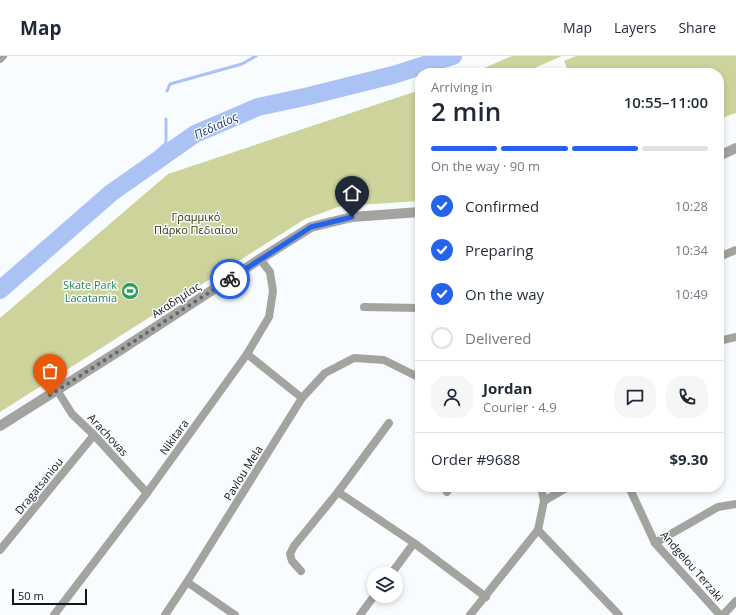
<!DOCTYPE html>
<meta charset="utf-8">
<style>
:root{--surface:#fff;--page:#f6f6f7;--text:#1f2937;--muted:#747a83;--line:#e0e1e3;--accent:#2563eb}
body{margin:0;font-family:"Open Sans",sans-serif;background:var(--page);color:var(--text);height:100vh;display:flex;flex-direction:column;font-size:15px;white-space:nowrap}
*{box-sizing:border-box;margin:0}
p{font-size:13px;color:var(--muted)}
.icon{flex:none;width:22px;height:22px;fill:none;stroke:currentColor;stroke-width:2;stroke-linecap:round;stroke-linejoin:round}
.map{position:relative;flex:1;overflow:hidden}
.side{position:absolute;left:415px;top:12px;width:309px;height:424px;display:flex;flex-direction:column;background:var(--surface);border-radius:16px;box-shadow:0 2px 6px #0003}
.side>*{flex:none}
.controls{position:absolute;left:367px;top:511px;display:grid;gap:8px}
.controls a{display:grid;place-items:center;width:36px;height:36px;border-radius:50%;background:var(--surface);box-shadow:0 2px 6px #0003;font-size:20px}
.scale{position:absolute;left:12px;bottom:10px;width:75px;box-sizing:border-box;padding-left:4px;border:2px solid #131517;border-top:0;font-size:11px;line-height:14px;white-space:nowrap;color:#131517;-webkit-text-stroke:3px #f9fcfe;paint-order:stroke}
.pin{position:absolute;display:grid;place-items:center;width:34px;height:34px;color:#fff;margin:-41px -17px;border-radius:50% 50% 50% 0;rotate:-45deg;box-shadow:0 0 4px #0007}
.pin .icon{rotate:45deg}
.courier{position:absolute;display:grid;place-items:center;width:40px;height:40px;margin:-20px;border:3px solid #2563eb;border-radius:50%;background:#fff;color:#222;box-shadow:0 1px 5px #0007}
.overview em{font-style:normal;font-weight:600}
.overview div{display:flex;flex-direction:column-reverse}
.overview{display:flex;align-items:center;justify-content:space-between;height:68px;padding:0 16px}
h1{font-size:26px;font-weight:600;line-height:30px}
.bar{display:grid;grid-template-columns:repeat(4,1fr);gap:6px 4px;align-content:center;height:48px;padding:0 16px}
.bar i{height:5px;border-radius:3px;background:var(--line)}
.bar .on{background:var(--accent)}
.bar p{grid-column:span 4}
.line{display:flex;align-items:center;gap:10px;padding:0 16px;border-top:1px solid var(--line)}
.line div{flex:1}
.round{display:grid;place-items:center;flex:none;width:42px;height:42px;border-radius:16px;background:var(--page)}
ol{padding:0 16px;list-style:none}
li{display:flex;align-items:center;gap:12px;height:44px}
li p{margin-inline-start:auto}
li .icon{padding:4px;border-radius:50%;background:var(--accent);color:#fff;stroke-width:4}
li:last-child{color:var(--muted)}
li i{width:22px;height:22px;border:2px solid var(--line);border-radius:50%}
header{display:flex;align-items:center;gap:24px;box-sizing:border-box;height:56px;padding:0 20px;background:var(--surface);border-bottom:1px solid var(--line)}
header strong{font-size:19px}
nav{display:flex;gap:22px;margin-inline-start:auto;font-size:14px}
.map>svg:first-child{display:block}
</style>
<header>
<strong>Map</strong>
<nav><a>Map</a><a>Layers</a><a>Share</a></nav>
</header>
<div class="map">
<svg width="736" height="559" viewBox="0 0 736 559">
<rect width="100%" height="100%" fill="#f9fcfe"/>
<!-- green -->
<g fill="#cdd39b">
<path d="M512,0H562L530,14L526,17H473Z"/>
<path d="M576,0H736V57L719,63V17H569L564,5Z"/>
<path d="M420,34V145L341,150L305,163L0,356V262L168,118Z"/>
</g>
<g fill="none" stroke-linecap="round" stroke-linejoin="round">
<!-- stream -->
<g stroke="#abc3f4" stroke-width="3">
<path d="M167,35L170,28L242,8L256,0"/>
<path d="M111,137L166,87V63"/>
</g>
<!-- river -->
<path stroke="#abc3f4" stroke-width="18" d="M0,234L111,137L195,78L258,51L309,40L393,19L453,0"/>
<!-- minor -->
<g stroke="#a3a4a0" stroke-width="8">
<path d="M0,3L3,0"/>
<path d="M719,201L736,194"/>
<path d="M364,251L420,252"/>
<path d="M719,285L736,281"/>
<path d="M247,298L302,342"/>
<path d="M57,334L72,358L94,379L147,437"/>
<path d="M541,431L544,445"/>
<path d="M629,431L655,487L720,559"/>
<path d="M338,436L414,487L391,518"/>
<path d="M447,436L450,431"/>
<path d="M538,474L619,559"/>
<path d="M414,487L486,541"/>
<path d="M655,487L718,451L736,448"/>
<path d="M0,494L94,379"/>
<path d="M301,515L292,505L290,498L294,490L338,436L389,367"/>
<path d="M187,526L235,559"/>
<path d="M54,559L147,437L247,298L269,261L273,235L270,216L260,203"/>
<path d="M165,559L187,526L302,342L325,317L354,302L384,304L420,322"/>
<path d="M360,559L374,540"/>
<path d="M470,559L538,474L544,445L568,431"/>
<path d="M723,559L736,545"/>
</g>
<!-- tertiary -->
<g stroke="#a3a4a0" stroke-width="10">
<path d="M719,100L736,92"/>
<path d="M0,370L119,295L260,203L311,171L352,161L420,156"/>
</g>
</g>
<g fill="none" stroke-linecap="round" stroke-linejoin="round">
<!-- done -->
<path stroke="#646668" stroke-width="4" stroke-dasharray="0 7.2" d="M50,339L119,295L230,223"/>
<!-- route -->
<path stroke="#2563eb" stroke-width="5" d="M230,223L311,171L352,161"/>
</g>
<!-- icons -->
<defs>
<symbol id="stadium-disc" viewBox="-11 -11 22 22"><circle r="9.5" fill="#2e9e5b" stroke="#f9fcfe"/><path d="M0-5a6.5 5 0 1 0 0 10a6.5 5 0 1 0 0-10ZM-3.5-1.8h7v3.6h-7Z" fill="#fff"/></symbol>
</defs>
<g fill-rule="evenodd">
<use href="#stadium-disc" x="120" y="225" width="20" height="20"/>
</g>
<g text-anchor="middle" stroke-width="3" stroke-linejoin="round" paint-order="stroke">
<!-- park labels -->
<g font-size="11" fill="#34370b" stroke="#f9fcfe">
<text x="196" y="165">Γραμμικό<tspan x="196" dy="13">Πάρκο Πεδιαίου</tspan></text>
</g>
<!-- leisure labels -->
<g font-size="11" fill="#27864d" stroke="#f9fcfe" text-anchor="end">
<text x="117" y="233">Skate Park<tspan x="117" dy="13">Lacatamia</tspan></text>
</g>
<!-- street labels -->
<g font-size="11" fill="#131517" stroke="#f9fcfe">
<text transform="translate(176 244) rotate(-33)" y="4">Ακαδημίας</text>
<text transform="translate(108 379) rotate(47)" y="4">Arachovas</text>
<text transform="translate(174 381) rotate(-54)" y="4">Nikitara</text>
<text transform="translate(243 417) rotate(-58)" y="4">Pavlou Mela</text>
<text transform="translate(39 430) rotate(-51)" y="4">Dragatsaniou</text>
<text transform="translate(692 510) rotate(49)" y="4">Andgelou Terzaki</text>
</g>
<!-- water labels -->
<g font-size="12" font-style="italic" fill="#1f3872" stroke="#f9fcfe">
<text transform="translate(216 70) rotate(-25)" y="4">Πεδιαίος</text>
</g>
</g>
</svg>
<div class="controls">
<a><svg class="icon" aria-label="layers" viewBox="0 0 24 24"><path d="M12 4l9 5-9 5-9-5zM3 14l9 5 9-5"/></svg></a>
</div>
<div class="scale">50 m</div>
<div class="pin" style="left:50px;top:339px;background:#ea580c"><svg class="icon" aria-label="bag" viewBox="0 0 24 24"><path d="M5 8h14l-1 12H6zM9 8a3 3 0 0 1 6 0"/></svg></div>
<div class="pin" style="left:352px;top:161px;background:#1f2937"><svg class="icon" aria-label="home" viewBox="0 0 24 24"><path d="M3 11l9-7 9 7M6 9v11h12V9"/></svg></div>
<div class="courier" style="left:230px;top:223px"><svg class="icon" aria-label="bike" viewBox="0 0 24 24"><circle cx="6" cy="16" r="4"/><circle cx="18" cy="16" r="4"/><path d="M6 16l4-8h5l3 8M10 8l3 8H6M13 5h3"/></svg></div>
<section class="side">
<div class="overview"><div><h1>2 min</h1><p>Arriving in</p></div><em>10:55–11:00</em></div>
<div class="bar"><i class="on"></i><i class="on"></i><i class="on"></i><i></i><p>On the way · 90 m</p></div>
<ol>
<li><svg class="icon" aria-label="check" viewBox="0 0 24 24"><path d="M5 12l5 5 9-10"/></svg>Confirmed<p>10:28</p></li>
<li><svg class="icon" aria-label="check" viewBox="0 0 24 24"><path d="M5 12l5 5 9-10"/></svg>Preparing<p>10:34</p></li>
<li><svg class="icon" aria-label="check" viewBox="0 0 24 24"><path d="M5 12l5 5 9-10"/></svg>On the way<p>10:49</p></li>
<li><i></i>Delivered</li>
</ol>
<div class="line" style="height:72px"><a class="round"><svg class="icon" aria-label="person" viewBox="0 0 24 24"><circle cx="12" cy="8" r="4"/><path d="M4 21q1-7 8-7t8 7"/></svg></a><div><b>Jordan</b><p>Courier · 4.9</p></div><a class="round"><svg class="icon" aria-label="chat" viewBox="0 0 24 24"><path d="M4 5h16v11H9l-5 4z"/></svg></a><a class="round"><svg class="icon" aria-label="phone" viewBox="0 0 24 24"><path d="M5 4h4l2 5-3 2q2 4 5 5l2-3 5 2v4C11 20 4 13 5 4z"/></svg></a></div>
<div class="line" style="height:52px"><div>Order #9688</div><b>$9.30</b></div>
</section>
</div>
